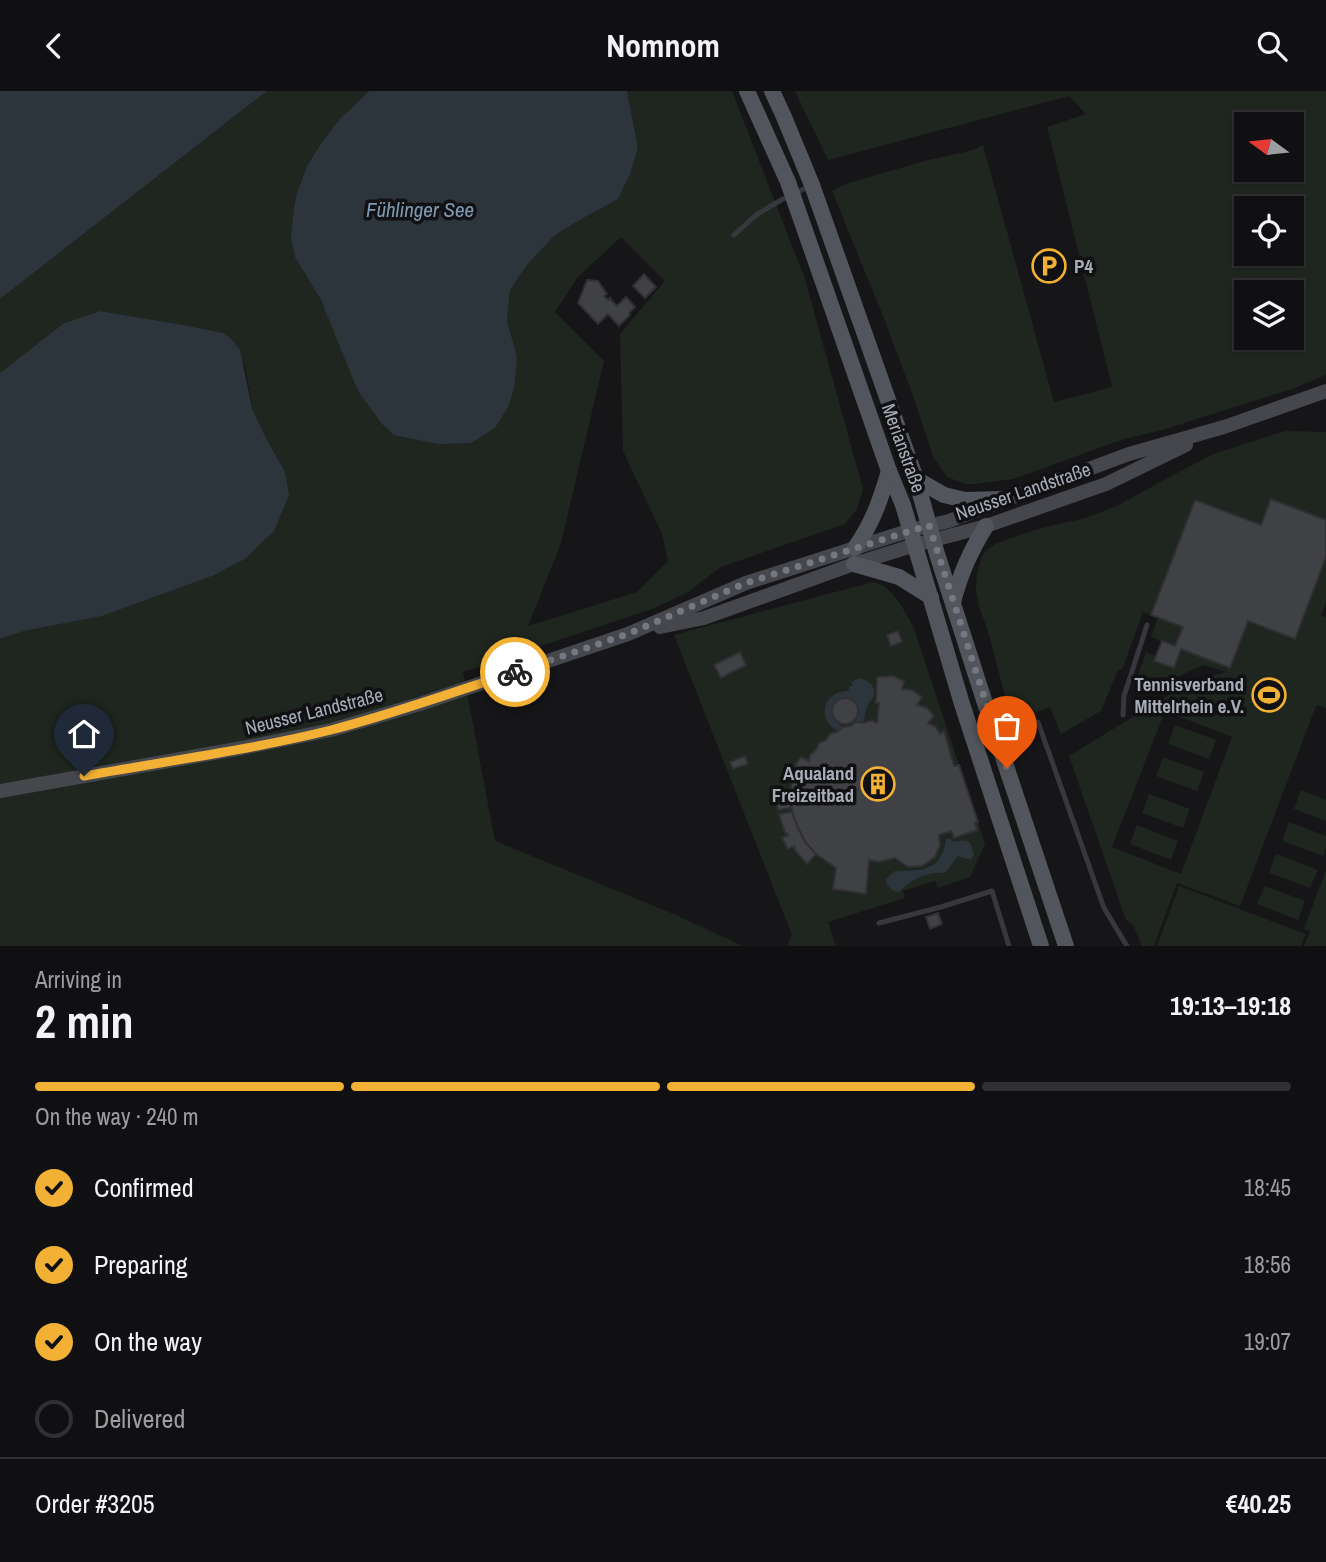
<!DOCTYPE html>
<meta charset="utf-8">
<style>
:root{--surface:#101012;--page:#19191b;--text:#f1f3f6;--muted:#9c9d9f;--line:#303032;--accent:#f2b134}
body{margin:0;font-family:"Archivo Narrow",sans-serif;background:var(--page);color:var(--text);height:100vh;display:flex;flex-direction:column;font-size:26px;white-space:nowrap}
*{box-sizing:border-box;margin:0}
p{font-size:23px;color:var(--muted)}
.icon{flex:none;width:38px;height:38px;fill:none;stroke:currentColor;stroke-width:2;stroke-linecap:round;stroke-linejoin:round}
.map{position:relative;height:855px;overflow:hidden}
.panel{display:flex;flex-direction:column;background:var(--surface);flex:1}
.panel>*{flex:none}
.needle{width:46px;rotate:285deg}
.fabs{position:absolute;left:1234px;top:21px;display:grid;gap:14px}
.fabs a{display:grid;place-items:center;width:70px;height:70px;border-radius:0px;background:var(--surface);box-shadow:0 2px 5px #0004,0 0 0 2px var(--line);font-size:35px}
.pin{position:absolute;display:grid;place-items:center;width:60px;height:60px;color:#fff;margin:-72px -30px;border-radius:50% 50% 50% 0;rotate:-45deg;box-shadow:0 0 7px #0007}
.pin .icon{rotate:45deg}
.courier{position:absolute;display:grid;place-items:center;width:70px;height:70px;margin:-35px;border:5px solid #f2b134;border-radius:50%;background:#fff;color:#222;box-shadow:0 2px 9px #0007}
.summary em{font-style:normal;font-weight:700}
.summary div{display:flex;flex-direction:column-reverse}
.summary{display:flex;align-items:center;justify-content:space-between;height:119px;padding:0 35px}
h1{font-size:46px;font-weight:700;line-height:52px}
.bar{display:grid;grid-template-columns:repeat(4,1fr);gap:10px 7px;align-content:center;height:84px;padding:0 35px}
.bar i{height:9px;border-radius:5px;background:var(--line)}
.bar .selected{background:var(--accent)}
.bar p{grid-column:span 4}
.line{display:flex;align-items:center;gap:18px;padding:0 35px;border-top:2px solid var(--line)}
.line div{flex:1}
ol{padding:0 35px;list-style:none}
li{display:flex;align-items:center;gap:21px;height:77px}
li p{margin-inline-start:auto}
li .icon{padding:7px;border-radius:50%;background:var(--accent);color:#111;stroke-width:4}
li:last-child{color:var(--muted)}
li i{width:38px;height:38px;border:4px solid var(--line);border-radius:50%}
header{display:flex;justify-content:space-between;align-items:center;height:91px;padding:0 35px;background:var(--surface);font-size:32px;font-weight:700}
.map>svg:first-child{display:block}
</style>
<header><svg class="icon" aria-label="back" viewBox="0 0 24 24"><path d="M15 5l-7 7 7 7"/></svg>Nomnom<svg class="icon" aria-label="search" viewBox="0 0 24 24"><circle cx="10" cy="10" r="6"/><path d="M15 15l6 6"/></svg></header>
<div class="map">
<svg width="1326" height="855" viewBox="0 0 1326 855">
<rect width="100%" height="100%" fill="#161618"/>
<!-- green -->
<g fill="#1e261f" fill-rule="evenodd">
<path d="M267,0H369C333,35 297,73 293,126C293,133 291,141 292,147C295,172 311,189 321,210C336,239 347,270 358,300L517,265L507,230L510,199L527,174L555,144L583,127L638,56L627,0H732L805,188L863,398L857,418L845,433L721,476L688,501L655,517L463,581L495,750L676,824L743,855H0V548L24,540L102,525L212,485L245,468L285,381L264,343L252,317L245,275L224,242L178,233L100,220L64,232L0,282V208ZM621,146L665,190L620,243L623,360L662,443L668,470L637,501L528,535L561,452L604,270L555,221L578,186Z"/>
<path d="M795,0H1326V284L1292,298L1162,339L1124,348L1013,388L976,393H965L955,389L947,386L933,366L915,310L883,225L832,100L845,93L928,69L970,60L983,54L1054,311L1112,296L1047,36L1086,23L1069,5L828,69ZM1246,33H1292V79H1246ZM1246,117H1292V163H1246ZM1246,201H1292V247H1246Z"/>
<path d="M1285,340L1326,341V429L1271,408L1261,434L1195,409L1151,524L1143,521L1122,579H1118L1101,620L1061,643L1050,616L1010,632L1007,612L987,537L979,516L976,500L977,481L982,465L987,459L995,453L1017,445L1041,437L1082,428L1117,415L1171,385L1216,362Z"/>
<path d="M1326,466V511L1321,524L1326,526V617L1317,614L1314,620L1240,815L1177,792L1154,855H1142L1133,834L1126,829L1069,665L1172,602L1201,587L1227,581L1203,574L1175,587L1146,604L1150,587L1138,584L1146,561L1156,565L1154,570L1173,577L1181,558L1230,577L1248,530L1295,548ZM1165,620L1232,646L1181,783L1112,756Z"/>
<path d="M873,491C892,494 906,522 914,537L985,753L970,786L938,797L935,790L903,800L905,807L828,831L836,855H787L792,844L674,544Z"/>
<path d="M1158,526L1183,536L1175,555L1151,546Z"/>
<path d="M1175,634L1216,649L1209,668L1168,653Z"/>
<path d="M1163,666L1204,681L1197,700L1156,685Z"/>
<path d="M1301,699L1326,709V730L1294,718Z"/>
<path d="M1149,703L1190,718L1183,737L1142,722Z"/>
<path d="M1289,731L1326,745V757L1323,765L1282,750Z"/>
<path d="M1137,734L1178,750L1171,769L1130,753Z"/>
<path d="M1276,763L1318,779L1310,797L1269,782Z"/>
<path d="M1326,779V855H1304L1310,840L1304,838Z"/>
<path d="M1179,795L1306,843L1301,855H1157Z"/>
<path d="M1265,795L1305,810L1298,829L1257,813Z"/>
</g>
<!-- water -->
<g fill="#2c353c">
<path d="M0,0H267L0,208Z"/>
<path d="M369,0H627L638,56L630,83L618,108L583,127L555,144L527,174L510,199L507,230L517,265L514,298L508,316L495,337L471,352L439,353L394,344L382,333L358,300L321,209L295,166L291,147L294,116L297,101L307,75L322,51L340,28Z"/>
<path d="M100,220L178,233L224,242L232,249L240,259L252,317L264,343L285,381L289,404L274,440L245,468L212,485L102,525L24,540L0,548V282L64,232Z"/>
<path d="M859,587C867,589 876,594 874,604C873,609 870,609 868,614C865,619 865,626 863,632L856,631V629L859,620C853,594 823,611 834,627C836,631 840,633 842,636L838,640C815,627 824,599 850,600L848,597L853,594L851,591Z"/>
<path d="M946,748H950L954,751C968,748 970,749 974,763L971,769L958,765L945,782C927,780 912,788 899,801C891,800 887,796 886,788L895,780L922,779L933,774L938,770L944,759Z"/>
</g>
<!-- building -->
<g fill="#404145" stroke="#303034" stroke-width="2">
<path d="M644,183L656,196L645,207L633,195Z"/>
<path d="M587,189L598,190L607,203L604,205L608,209L611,206L610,208L617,215L626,206L635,216L629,222L630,224L619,235L608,223L598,233L578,212Z"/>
<path d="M1271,408L1326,429V466L1295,548L1248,530L1230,577L1181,558L1174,577L1154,570L1162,550L1175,555L1183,536L1151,524L1195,409L1261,434Z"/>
<path d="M898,540L902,551L891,555L887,544Z"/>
<path d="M740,561L746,574L721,587L714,574Z"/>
<path d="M893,585L904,590L902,598L912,599L922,606L917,614L927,617L934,625L928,632L936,636L940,643L944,640L954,675L959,674L978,731L975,732L977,739L954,747L951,740L939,744L940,754L935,766L922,775L908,776L895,767L879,771L869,769L866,803L833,798L836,777L816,763L805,751L798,737L793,724L790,704L793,680L795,681L796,673L801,666L809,670L810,664L816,659L819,652L826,649L830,643L837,641L843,636L850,635L856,631L864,632L871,629L877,632L879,612H876L877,586Z"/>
<circle cx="845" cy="620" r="13"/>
<path d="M745,665L748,673L733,678L730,671Z"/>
<path d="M790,704L791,717L778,719L776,706Z"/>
<path d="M792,721L798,737L805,751L816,763L807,773L794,758L795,757L794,755L788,758L782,747L788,744L787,742H785L779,723Z"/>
<path d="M938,822L942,833L930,838L926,826Z"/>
</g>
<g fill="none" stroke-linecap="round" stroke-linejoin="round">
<!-- service -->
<g stroke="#37383d" stroke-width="5">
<path d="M734,144L756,124L781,109L810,95"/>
<path d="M1123,624L1124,605L1147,534"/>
<path d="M1038,631L1104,817L1127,855"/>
<path d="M879,832L941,816L992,800L1009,855"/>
</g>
<!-- secondary -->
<g stroke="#45474d" stroke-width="14">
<path d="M660,536L704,527L854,473L915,454L986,435L1106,393L1186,354"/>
<path d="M0,700L242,657L331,639L420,613L628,543L746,492L911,439L949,430L1129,363L1224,336L1326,300"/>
</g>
<!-- primary -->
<g stroke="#53555c" stroke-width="16">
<path d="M747,0L788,91L889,380L903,414L962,613L1041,855"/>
<path d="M772,0L784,26L812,94L916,388L937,463L983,606L1066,855"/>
<path d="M916,388L944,404L965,409L1006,408"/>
<path d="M855,457C873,431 880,410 889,380"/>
<path d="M854,473L899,486L931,506"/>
<path d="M953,511C961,481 970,461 986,435"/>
</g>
</g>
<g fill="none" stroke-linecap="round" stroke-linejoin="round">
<!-- done -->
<path stroke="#757880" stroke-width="7" stroke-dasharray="0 12.6" d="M515,581L628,543L746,492L929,434L1007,677"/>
<!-- route -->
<path stroke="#f2b134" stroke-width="9" d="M84,685C167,670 250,659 331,639C393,623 454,601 515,581"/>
</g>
<!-- icons -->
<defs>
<symbol id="parking-ring" viewBox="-11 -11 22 22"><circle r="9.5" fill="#111113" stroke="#f2b134" stroke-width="1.5"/><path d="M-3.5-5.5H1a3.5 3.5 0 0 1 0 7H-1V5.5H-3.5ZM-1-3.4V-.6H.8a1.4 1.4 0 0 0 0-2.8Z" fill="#f2b134"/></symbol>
<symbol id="stadium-ring" viewBox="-11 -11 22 22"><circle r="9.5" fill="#111113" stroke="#f2b134" stroke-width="1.5"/><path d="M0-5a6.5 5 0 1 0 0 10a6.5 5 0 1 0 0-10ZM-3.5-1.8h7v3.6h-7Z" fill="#f2b134"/></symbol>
<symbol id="building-ring" viewBox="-11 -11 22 22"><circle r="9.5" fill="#111113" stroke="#f2b134" stroke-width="1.5"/><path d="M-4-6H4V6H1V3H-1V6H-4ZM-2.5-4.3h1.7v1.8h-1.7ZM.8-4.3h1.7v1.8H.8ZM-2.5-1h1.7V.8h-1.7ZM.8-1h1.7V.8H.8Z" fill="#f2b134"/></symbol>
</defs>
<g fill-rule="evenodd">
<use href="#parking-ring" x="1030" y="156" width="38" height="38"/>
<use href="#stadium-ring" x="1250" y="585" width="38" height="38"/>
<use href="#building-ring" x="859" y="674" width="38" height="38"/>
</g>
<g text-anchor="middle" stroke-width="7" stroke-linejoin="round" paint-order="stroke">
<!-- poi labels -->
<g font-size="19" font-weight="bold" fill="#a8adb8" stroke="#111113" text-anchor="end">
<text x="1074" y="182" text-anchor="start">P4</text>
<text x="1244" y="600">Tennisverband<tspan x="1244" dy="22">Mittelrhein e.V.</tspan></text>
<text x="854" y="689">Aqualand<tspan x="854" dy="22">Freizeitbad</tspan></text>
</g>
<!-- street labels -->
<g font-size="19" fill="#a8adb8" stroke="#111113">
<text transform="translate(904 357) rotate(70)" y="7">Merianstraße</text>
<text transform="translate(1023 400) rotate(-19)" y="7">Neusser Landstraße</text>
<text transform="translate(314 620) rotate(-14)" y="7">Neusser Landstraße</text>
</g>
<!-- water labels -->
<g font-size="21" font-style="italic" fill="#7f9bb3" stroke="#111113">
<text x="420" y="126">Fühlinger See</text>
</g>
</g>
</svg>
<div class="fabs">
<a><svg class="needle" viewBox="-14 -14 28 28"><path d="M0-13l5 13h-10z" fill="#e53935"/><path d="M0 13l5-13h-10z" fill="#9c9d9f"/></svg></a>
<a><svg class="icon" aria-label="locate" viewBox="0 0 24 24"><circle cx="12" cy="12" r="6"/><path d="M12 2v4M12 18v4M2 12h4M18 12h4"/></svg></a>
<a><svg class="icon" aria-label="layers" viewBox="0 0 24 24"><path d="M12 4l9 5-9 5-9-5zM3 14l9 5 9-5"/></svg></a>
</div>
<div class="pin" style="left:1007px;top:677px;background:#ea580c"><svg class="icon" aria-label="bag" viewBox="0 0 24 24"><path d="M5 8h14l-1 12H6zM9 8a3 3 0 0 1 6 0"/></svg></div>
<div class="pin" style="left:84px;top:685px;background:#1f2937"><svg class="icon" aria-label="home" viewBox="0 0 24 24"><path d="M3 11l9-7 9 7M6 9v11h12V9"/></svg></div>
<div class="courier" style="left:515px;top:581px"><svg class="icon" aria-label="bike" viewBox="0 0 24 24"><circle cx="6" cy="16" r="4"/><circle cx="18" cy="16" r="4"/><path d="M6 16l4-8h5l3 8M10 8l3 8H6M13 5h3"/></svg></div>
</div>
<section class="panel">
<div class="summary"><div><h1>2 min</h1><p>Arriving in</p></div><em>19:13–19:18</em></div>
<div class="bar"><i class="selected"></i><i class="selected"></i><i class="selected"></i><i></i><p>On the way · 240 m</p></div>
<ol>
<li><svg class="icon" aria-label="check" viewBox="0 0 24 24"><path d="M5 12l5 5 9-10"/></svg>Confirmed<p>18:45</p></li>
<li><svg class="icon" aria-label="check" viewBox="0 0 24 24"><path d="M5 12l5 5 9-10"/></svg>Preparing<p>18:56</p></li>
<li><svg class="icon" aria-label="check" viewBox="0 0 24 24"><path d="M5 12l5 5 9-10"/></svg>On the way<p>19:07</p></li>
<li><i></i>Delivered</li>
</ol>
<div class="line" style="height:91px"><div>Order #3205</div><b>€40.25</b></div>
</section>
